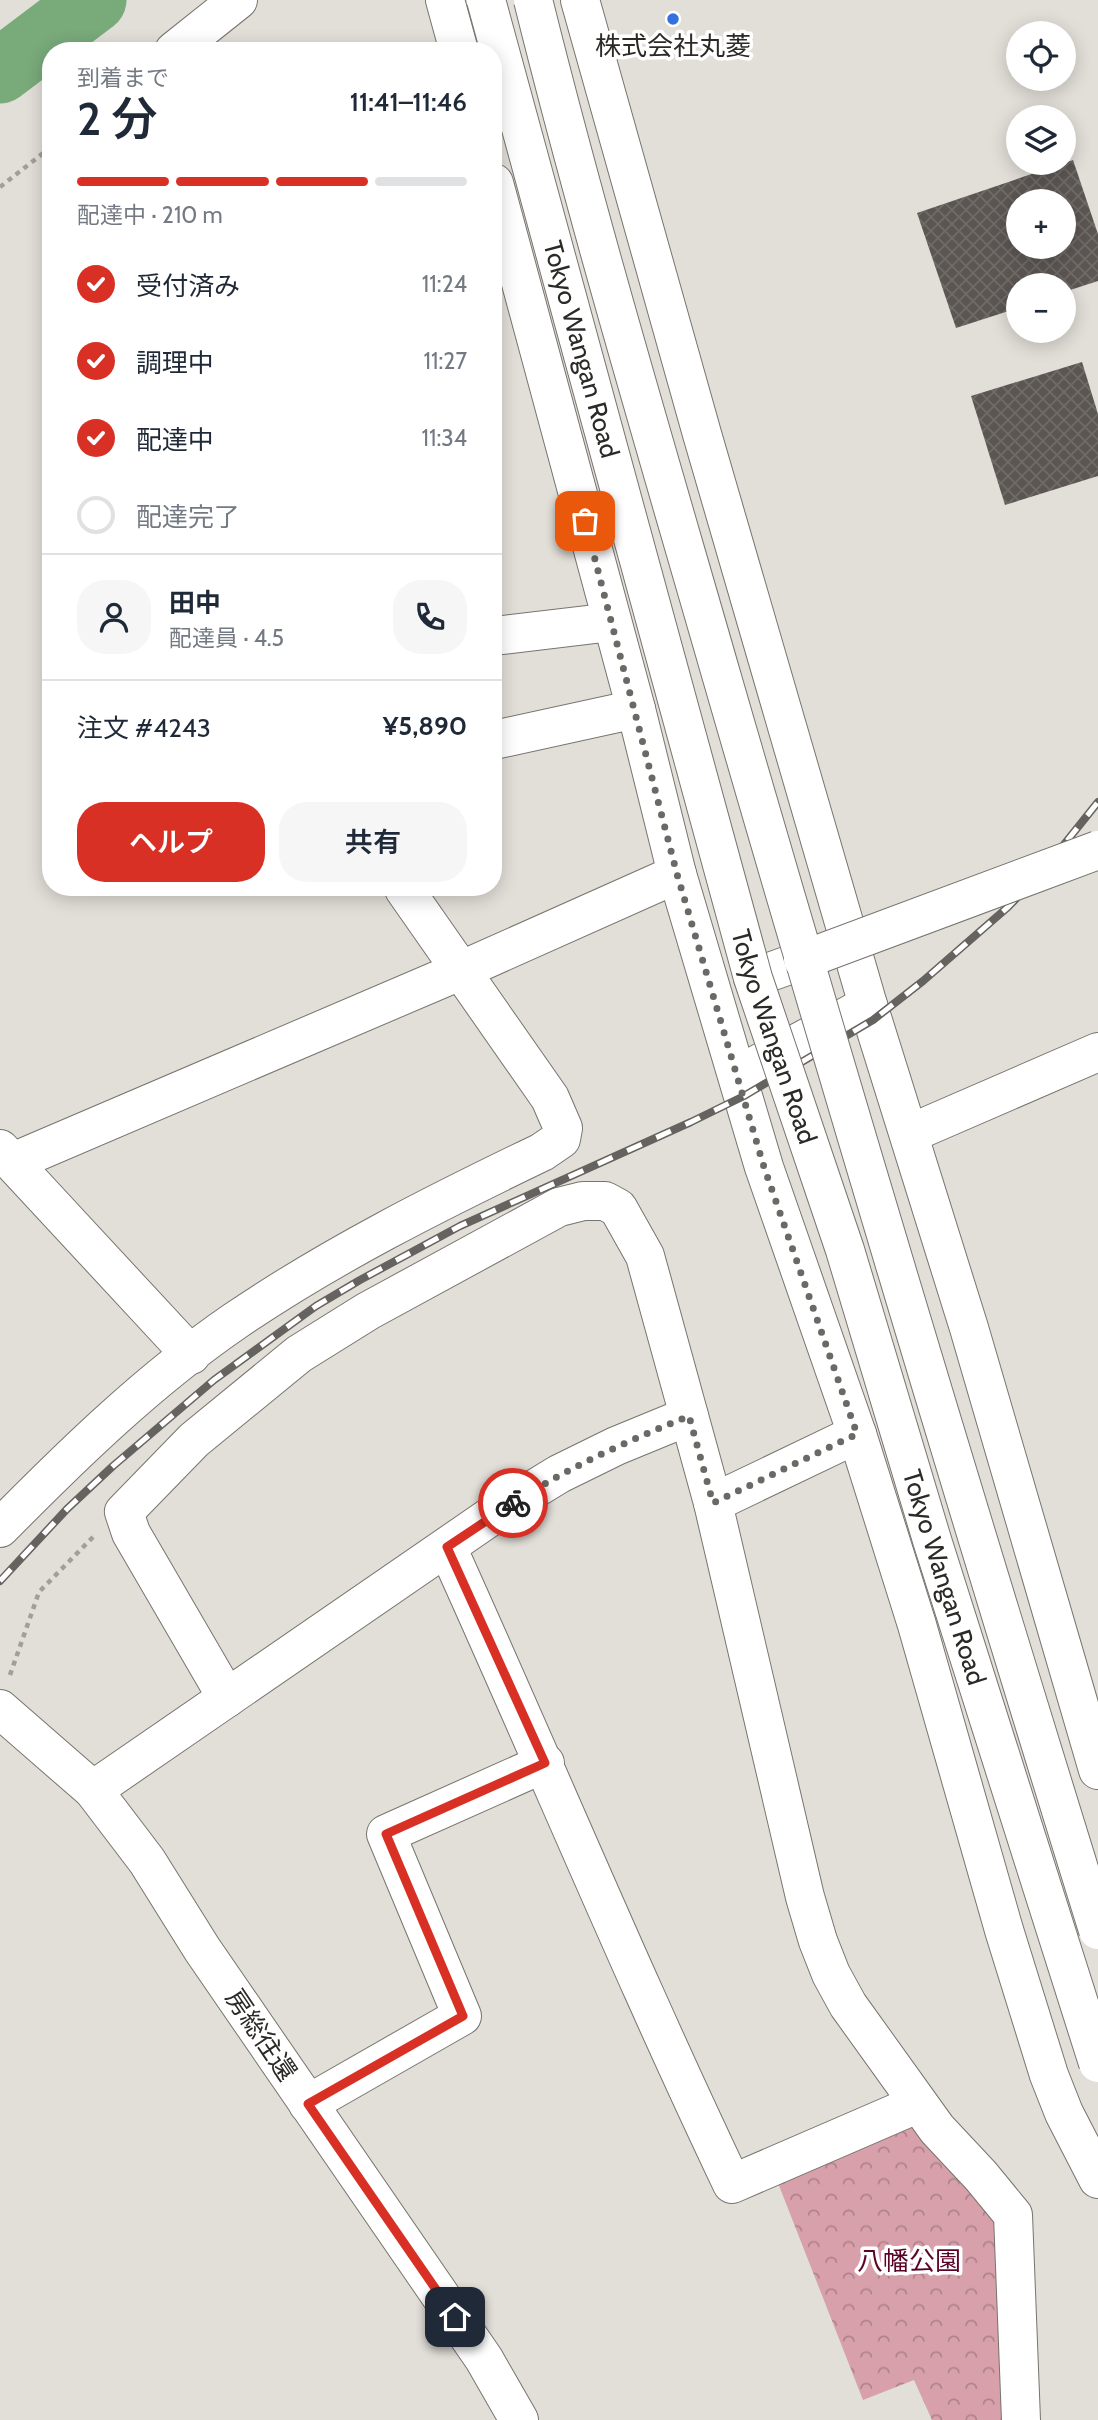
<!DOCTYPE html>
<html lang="ja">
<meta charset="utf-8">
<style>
:root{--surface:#fff;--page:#f6f6f7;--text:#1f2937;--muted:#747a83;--line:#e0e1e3;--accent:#d93025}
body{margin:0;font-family:Cabin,"Noto Sans JP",sans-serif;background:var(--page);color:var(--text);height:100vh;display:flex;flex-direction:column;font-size:26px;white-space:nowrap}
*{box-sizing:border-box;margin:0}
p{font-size:23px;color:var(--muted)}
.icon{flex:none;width:38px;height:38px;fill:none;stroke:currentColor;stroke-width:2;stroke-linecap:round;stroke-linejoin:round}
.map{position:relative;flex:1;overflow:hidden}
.sheet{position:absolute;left:42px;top:42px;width:460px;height:854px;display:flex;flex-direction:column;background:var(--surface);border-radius:28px;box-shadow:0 4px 18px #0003}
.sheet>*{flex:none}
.buttons{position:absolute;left:1006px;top:21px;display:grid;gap:14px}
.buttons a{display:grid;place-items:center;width:70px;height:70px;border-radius:50%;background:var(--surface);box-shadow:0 4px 18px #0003;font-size:35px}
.pin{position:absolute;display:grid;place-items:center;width:60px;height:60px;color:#fff;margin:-30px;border-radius:14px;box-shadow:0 4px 10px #0006}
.courier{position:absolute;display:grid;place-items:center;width:70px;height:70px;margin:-35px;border:5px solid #d93025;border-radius:50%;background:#fff;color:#222;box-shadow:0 2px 9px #0007}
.summary em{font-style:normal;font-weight:600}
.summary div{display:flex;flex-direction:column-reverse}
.summary{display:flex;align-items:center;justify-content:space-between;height:119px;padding:0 35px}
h1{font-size:46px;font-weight:600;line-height:52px}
.bar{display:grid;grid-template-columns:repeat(4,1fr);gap:10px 7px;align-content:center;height:84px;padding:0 35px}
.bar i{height:9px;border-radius:5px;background:var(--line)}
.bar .on{background:var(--accent)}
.bar p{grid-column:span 4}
.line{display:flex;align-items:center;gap:18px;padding:0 35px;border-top:2px solid var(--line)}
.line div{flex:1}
.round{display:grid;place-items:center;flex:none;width:74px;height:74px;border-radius:28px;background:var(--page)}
ol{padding:0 35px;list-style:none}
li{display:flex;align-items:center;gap:21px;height:77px}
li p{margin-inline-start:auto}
li .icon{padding:7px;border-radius:50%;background:var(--accent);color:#fff;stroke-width:4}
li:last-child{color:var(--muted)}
li i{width:38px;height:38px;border:4px solid var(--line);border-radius:50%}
.cta{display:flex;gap:14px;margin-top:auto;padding:14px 35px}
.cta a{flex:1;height:80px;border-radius:28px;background:var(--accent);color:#fff;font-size:28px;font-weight:600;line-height:80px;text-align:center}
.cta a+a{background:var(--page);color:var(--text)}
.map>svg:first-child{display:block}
</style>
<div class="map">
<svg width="1098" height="2420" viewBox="0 0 1098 2420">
<defs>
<pattern id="forest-crowns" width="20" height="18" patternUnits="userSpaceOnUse" patternTransform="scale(1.75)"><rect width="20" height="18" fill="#d7a0ab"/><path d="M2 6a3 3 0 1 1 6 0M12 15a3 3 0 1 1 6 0" fill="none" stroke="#af838b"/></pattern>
<pattern id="building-cross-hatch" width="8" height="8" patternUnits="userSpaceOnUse" patternTransform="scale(1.75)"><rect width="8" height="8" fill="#5c5653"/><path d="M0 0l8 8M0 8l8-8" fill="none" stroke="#706b68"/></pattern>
</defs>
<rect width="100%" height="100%" fill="#e2ded8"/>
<!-- forest -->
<path fill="url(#forest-crowns)" d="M914,2123L1000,2218L1015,2420H932L914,2380L863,2400L778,2183Z"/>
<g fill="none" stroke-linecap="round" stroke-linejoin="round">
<!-- river -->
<path stroke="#79aa7a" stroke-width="65" d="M0,71L94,0"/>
</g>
<!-- building -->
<g fill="url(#building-cross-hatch)" fill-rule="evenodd">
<path d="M1073,160L1098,234V281L1064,292V285H1018V308L956,328L917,213ZM1018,201H1064V247H1018Z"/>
<path d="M1082,362L1098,414V476L1005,505L971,396Z"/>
</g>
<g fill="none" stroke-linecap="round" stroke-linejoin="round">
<defs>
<g id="street">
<path d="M445,0L459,51"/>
<path d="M174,51L238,0"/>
<path d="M494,183L636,709L677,874L764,1167L857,1434L917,1625L1004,1930L1049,2075L1064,2113L1098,2179"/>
<path d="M494,636L612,622"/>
<path d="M494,740L636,709"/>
<path d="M749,1069L868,1005"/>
<path d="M909,1134L1098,1052"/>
<path d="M0,1149L191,1355"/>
<path d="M13,1162L462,970L677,874"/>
<path d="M713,1503L857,1434"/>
<path d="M0,1528C73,1454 149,1380 235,1321C332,1255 436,1203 542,1152L561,1139L563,1128L550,1098L404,889"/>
<path d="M447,1547C543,1759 632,1974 732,2184L917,2104"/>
<path d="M227,1698L131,1533L124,1512L194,1440L299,1354L368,1311L559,1207L583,1201H605L618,1208L645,1256L713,1503L805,1897L818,1941L831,1974L848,2005L937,2129L981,2176L1013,2215L1021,2420"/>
<path d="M93,1790L497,1512L559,1474L616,1446L689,1416"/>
<path d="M308,2104L462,2016L386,1834L545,1763"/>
</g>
<g id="secondary">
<path d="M580,0L702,434L868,1005L969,1328L1098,1770"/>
<path d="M0,1709L93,1790L147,1861L202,1949L484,2359L519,2420"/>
</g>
<path id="highway" d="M753,978L803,960"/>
</defs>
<!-- street casing -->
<use href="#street" stroke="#78746e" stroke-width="40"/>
<!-- secondary casing -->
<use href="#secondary" stroke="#78746e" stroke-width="40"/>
<!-- highway casing -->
<use href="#highway" stroke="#78746e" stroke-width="40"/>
<!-- path -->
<g stroke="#a29f9a" stroke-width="4.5" stroke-dasharray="5 5" stroke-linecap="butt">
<path d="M0,187L51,147"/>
<path d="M10,1675L39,1592L94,1536"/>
</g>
<!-- street -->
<use href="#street" stroke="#fff" stroke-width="38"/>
<!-- secondary -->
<use href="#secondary" stroke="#fff" stroke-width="38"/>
<!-- highway -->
<use href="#highway" stroke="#fff" stroke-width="38"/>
<defs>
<path id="rail" d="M0,1581L67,1509L113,1466L214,1380L316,1306L360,1280L460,1226L691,1122L744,1096L873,1020L923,981L1008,907L1042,872L1098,802"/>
</defs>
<!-- rail casing -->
<use href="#rail" stroke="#65635f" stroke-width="8"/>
<!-- rail -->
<use href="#rail" stroke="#fff" stroke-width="5" stroke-dasharray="16" stroke-linecap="butt"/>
<defs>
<path id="secondary-bridge" d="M803,960L1098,850"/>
<g id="highway-bridge">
<path id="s1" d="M486,0L753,978L845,1250L932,1540L1098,2063"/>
<path d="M533,0C590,229 658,455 723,681C844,1099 969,1515 1098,1930"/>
</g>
</defs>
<!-- secondary-bridge casing -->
<use href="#secondary-bridge" stroke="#78746e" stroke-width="40" stroke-linecap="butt"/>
<!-- highway-bridge casing -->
<use href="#highway-bridge" stroke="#78746e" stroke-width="40" stroke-linecap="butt"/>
<!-- secondary-bridge -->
<use href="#secondary-bridge" stroke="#fff" stroke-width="38"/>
<!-- highway-bridge -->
<use href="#highway-bridge" stroke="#fff" stroke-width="38"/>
</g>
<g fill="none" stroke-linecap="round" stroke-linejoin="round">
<!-- done -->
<path stroke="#6b6965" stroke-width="7" stroke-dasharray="0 12.6" d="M513,1503C569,1467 628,1441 689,1416L713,1503L857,1434L764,1167L677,874L585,521"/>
<!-- route -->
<path stroke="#d93025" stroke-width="9" d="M455,2317L308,2104L463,2016L386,1834L545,1763L447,1547L513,1503"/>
</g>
<!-- markers -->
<circle fill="#3470de" stroke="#fff" stroke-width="2.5" cx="673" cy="19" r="7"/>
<g text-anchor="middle" stroke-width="7" stroke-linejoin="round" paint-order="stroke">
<!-- poi labels -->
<g font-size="26" fill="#2b2a27" stroke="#fff">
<text x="673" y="55">株式会社丸菱</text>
</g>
<!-- street labels -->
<g font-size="26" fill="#2b2a27" stroke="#fff">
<text dy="9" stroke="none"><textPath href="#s1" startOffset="362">Tokyo Wangan Road</textPath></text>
<text dy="9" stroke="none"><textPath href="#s1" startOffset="1076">Tokyo Wangan Road</textPath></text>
<text dy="9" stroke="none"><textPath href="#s1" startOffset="1643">Tokyo Wangan Road</textPath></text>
<text transform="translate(261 2035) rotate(56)" y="9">房総往還</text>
</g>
<!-- park labels -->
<g font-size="26" fill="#5b0526" stroke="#fff">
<text x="909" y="2270">八幡公園</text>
</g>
</g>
</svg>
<div class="buttons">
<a><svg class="icon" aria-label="locate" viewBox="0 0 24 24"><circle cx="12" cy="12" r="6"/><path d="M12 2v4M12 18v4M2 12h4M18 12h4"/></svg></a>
<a><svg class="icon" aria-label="layers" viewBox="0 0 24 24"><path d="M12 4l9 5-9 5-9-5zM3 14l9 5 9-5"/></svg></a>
<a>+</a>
<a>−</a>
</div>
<div class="pin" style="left:585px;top:521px;background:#ea580c"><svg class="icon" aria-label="bag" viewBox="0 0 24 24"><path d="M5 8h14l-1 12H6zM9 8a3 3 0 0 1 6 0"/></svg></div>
<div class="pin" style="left:455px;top:2317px;background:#1f2937"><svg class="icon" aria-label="home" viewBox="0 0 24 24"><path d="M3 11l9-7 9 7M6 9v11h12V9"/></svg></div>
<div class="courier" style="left:513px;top:1503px"><svg class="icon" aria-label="bike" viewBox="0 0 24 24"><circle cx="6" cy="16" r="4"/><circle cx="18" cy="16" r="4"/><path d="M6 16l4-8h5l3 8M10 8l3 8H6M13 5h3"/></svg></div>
<section class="sheet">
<div class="summary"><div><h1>2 分</h1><p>到着まで</p></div><em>11:41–11:46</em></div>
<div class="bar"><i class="on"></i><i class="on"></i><i class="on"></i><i></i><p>配達中 · 210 m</p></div>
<ol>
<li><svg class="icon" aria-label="check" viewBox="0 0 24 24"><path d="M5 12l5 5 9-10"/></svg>受付済み<p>11:24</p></li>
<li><svg class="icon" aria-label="check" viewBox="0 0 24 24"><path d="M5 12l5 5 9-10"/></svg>調理中<p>11:27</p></li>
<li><svg class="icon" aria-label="check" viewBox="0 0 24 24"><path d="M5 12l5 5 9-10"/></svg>配達中<p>11:34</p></li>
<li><i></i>配達完了</li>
</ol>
<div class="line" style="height:126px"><a class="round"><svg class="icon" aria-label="person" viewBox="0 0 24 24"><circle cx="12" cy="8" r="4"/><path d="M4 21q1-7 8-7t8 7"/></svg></a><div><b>田中</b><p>配達員 · 4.5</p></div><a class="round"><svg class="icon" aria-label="phone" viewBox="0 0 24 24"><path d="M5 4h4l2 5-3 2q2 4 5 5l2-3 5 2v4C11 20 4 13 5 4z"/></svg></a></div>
<div class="line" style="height:91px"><div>注文 #4243</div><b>¥5,890</b></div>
<div class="cta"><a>ヘルプ</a><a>共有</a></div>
</section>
</div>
